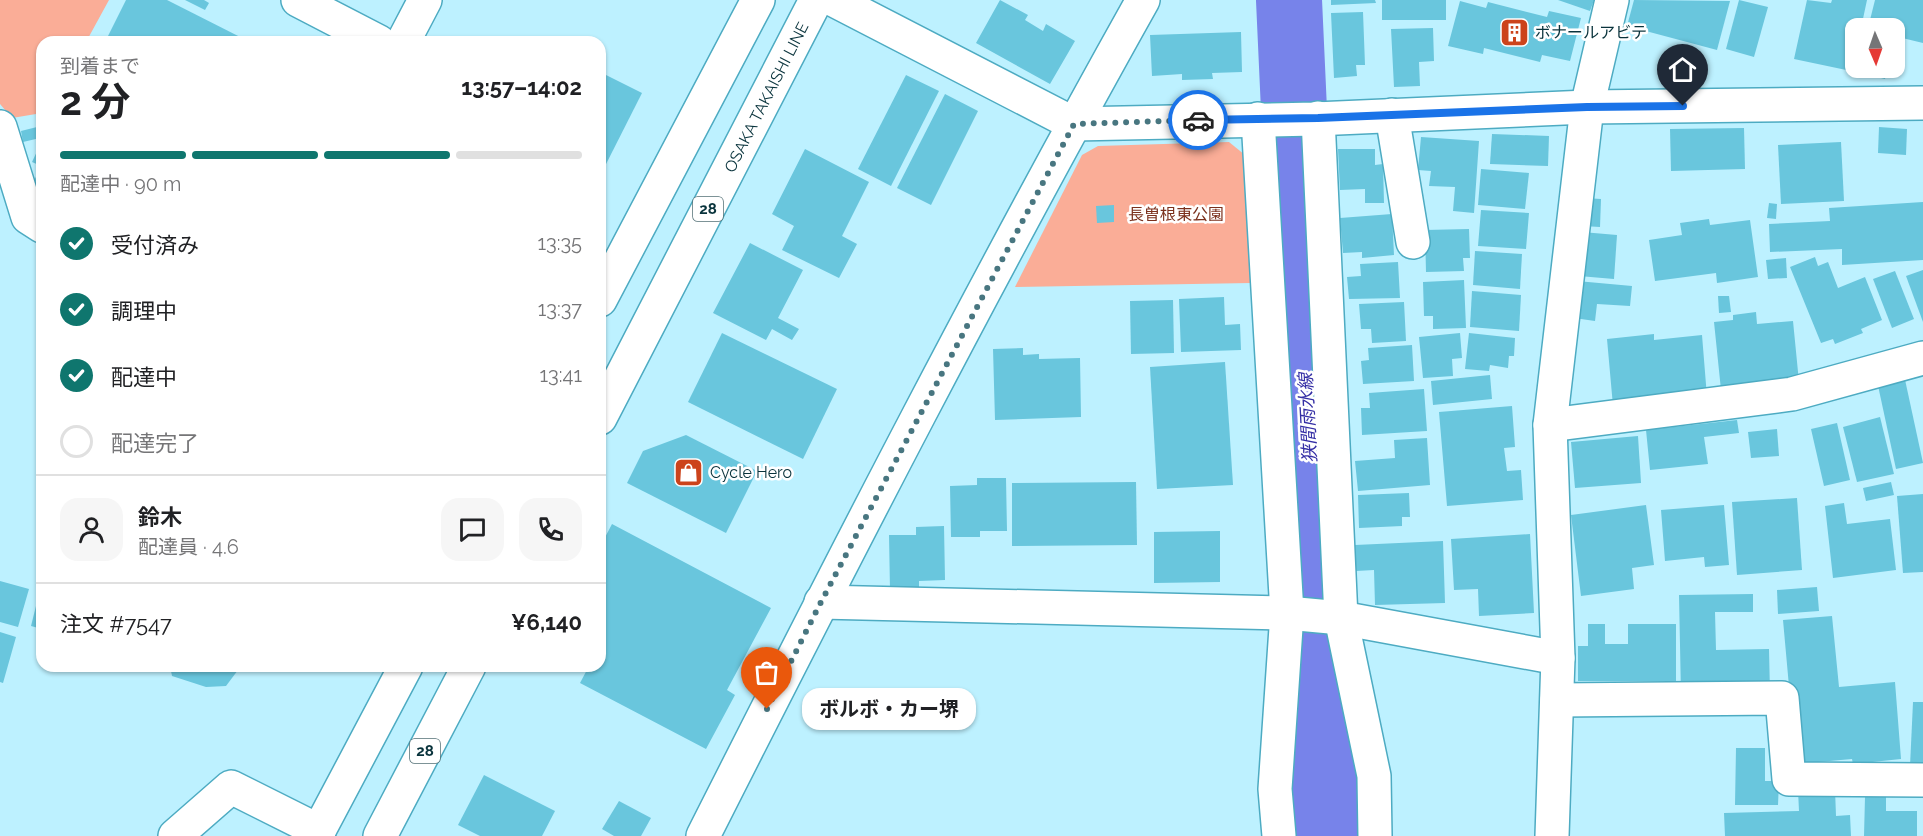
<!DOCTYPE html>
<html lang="ja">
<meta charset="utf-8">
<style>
:root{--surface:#fff;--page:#f6f6f6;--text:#202124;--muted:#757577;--line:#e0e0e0;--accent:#0f766e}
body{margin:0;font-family:Raleway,"Noto Sans JP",sans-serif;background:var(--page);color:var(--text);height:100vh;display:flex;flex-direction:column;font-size:22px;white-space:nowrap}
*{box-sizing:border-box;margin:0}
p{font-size:20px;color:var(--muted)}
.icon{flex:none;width:33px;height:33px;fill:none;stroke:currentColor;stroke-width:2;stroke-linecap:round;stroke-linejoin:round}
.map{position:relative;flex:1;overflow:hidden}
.details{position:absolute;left:36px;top:36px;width:570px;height:636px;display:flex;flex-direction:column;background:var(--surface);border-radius:18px;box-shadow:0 2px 4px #0004}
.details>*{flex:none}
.needle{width:39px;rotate:178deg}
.fabs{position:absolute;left:1845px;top:18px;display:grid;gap:12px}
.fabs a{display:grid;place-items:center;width:60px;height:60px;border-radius:12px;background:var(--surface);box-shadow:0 2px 4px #0004;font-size:30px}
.pin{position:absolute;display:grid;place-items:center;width:51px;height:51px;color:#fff;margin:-62px -26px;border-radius:50% 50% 50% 0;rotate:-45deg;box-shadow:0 0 6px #0007}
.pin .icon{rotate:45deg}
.courier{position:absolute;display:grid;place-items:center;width:60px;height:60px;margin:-30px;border:4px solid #1a73e8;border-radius:50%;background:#fff;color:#222;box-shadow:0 2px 8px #0007}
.bubble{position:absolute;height:42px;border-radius:18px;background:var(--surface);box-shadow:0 2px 4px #0004;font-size:20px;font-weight:700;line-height:42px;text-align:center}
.headline em{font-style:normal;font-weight:700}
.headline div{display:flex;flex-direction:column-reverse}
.headline{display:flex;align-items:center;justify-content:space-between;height:102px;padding:0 24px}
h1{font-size:39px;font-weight:700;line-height:45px}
.bar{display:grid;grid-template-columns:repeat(4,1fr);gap:9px 6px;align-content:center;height:72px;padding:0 24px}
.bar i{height:8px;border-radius:4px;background:var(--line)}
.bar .current{background:var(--accent)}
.bar p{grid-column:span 4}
.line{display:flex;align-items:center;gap:15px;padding:0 24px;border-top:2px solid var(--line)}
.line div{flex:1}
.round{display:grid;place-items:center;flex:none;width:63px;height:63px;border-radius:18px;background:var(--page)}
ol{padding:0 24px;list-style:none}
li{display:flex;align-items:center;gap:18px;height:66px}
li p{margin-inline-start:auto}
li .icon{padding:6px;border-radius:50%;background:var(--accent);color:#fff;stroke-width:4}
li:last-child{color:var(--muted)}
li i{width:33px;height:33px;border:3px solid var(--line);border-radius:50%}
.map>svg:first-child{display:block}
</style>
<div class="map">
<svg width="1923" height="836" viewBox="0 0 1923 836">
<rect width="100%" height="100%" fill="#bdf1ff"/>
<!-- green -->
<g fill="#faad97">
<path d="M0,0H109L86,42H42V113L12,118L0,104Z"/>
<path d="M1229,142L1245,155L1251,283L1015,287L1082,155L1098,146Z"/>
</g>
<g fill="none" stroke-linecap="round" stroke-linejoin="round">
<!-- river -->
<path stroke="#7783ea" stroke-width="66" d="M1289,0L1327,836"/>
</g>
<!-- building -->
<g fill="#69c6dd">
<path d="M126,0H167L250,42H105Z"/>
<path d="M185,0H204L209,3L205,10Z"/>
<path d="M1000,0L1028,15L1025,20L1043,31L1046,24L1075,41L1050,84L976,43Z"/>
<path d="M1331,0H1375L1376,3L1331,5Z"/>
<rect x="1382" y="0" width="64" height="20"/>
<path d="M1558,0H1594L1590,11Z"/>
<path d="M1634,0L1730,1L1717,50L1627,26Z"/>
<path d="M1739,0L1768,7L1754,57L1726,49Z"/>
<path d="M1807,0L1831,3L1832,0H1867L1861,28H1856V50L1851,71L1794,59Z"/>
<path d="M1875,0H1923V43L1894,36V28H1868Z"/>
<path d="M1460,1L1486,8L1488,2L1547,17L1549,11L1581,18L1570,61L1542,55L1540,62L1484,48L1483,54L1448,46Z"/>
<path d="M1363,12L1365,65H1356L1357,76L1334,78L1331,13Z"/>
<path d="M1433,28L1434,61L1419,62L1420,86L1394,87L1391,29Z"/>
<path d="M1241,32L1242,72L1212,73L1213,79L1182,80V74L1152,76L1150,35Z"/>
<path d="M1858,68H1888L1885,79L1857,72Z"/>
<path d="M600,72L642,93L600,176Z"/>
<path d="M906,75L939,91L891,186L858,169Z"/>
<path d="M945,94L978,111L931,205L897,188Z"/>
<path d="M37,127L40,138L23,142L21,131Z"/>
<path d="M1879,127L1907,129L1906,155L1878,153Z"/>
<path d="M1744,128L1745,169L1671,171L1670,129Z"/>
<path d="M1492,134L1549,136L1548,166L1490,164Z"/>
<path d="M1421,137L1479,141L1474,213L1453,211L1455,187L1429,186L1431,171L1418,170Z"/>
<path d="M1841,142L1844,201L1781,204L1778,145Z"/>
<path d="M40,145L42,146V185L34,181L41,166L32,162Z"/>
<path d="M805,149L869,182L842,236L857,244L839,278L782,250L794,226L772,214Z"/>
<path d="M1338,149H1375V165L1383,164L1384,203H1365V189L1340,190Z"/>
<path d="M1481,169L1529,173L1525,209L1478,205Z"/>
<path d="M1585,198L1601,199L1600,227L1583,226Z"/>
<path d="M1923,202V260L1842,265V249L1770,252L1769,224L1830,221L1829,208Z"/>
<path d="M1769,203L1777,204L1776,219L1767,218Z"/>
<path d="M1114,205V222L1097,223L1096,206Z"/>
<path d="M1481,210L1529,213L1526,249L1478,246Z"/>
<path d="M1392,214L1394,255L1362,258V252L1343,253L1340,218Z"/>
<path d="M1709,219L1710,225L1750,220L1758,277L1717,283L1716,273L1655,281L1649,240L1682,235L1680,223Z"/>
<path d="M1469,229L1470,258H1463L1464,271L1426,272L1425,230Z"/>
<path d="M1582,232L1617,235L1614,279L1579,276Z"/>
<path d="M750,243L803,270L778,318L799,329L792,340L772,329L766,340L713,313Z"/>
<path d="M1475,251L1522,254L1520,289L1473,285Z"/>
<path d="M1815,257L1818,266L1828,262L1838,288L1865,277L1882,320L1861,329L1863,333L1835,344L1833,339L1821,343L1790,267Z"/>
<path d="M1786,258L1787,278L1768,279L1766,260Z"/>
<path d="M1398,262L1400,298L1349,299L1347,277L1361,276L1360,264Z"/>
<path d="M1923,270V322L1906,276Z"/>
<path d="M1895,271L1914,319L1892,328L1873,279Z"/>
<path d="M1464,280L1466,328L1433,329V316H1424L1423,282Z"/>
<path d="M1577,281L1632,286L1630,306L1597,304L1595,321L1574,318Z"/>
<path d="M1472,291L1521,295L1519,331L1470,327Z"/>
<path d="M1718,296H1729L1731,312L1719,313Z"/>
<path d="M1224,297L1225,325L1240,324L1241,350L1181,352L1179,299Z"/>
<path d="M1173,300L1174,353L1131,354L1130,301Z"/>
<path d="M1404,302L1406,341L1372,343L1371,329H1361L1359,304Z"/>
<path d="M1756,312L1757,324L1793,321L1799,382L1721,390L1714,322L1733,320V315Z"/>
<path d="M722,333L837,389L803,459L688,402Z"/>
<path d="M1460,333L1462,358L1452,359L1453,376L1423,378L1419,337Z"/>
<path d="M1469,333L1515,338L1514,356H1509L1508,368L1490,365L1489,371L1465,369Z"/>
<path d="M1654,334V340L1702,335L1707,397L1613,406L1607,339Z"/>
<path d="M1412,345L1414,381L1363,384L1361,361L1369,360L1368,348Z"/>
<path d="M1023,348V355L1039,354V359L1080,358L1081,417L995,420L993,349Z"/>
<path d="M1225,362L1233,485L1157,489L1150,367Z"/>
<path d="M1490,375L1492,399L1433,405L1431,381Z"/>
<path d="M1904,375L1923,463L1896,469L1877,381Z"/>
<path d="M1424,389L1427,431L1362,435L1361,408H1370L1369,393Z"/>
<path d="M1512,406L1515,447L1504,448L1507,471L1521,470L1523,500L1447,506L1439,412Z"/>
<path d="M1880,417L1894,474L1857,482L1843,427Z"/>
<path d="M1737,420L1739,433L1704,437L1708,464L1650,470L1646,430Z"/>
<path d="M1837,423L1850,480L1824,486L1811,429Z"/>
<path d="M1777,429L1779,456L1751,458L1748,432Z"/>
<path d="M686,435L757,471L726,533L627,483L643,451Z"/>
<path d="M1638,436L1641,483L1575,488L1571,442Z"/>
<path d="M1427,438L1430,485L1358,491L1355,461L1395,458L1394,440Z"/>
<path d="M977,478H1006L1007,531H980V537H951L950,486L977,485Z"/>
<path d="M1136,482L1137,545L1012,546V483Z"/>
<path d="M1891,482L1894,495L1866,501L1863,488Z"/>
<path d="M1409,493L1410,517H1402V526L1359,528L1358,495Z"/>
<path d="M1923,494V572L1903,573L1897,496Z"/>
<path d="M1797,498L1802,570L1737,575L1732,502Z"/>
<path d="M1844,503L1847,524L1890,519L1896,570L1833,578L1825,506Z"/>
<path d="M1646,505L1654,565L1632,568L1634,589L1581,596L1571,515Z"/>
<path d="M1724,505L1729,565L1705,567L1704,557L1665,561L1661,510Z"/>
<path d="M612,524L771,608L727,690L735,695L706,749L580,683L589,666H600V547Z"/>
<path d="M944,526L945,580L919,581V589L890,590L889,535H916V527Z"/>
<path d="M1220,531V582L1154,583V532Z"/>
<path d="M1530,534L1534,613L1479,616L1478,589L1454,590L1451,539Z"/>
<path d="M1443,541L1445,603L1375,605L1374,570L1356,571L1355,545Z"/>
<path d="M0,581L29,589L18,627L0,622Z"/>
<path d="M41,586H42V629L31,626Z"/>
<path d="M1817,587L1819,611L1778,614L1777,590Z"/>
<path d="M1753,594V612H1715L1716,650L1769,649L1770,693L1681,695L1679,595Z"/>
<path d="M1832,616L1839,687L1895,682L1901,759L1853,764L1852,759L1796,764L1783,620Z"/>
<path d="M1588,624H1605V644H1628V624H1676V681H1578V646H1588Z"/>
<path d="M0,632L16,637L3,683L0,682Z"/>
<path d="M170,666H241L226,686L206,687L172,676Z"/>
<path d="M1913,702H1923V767L1910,766Z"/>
<path d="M1736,748H1765V781H1779L1778,805H1735Z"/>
<path d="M484,775L555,811L542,836H480L458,825Z"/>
<path d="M1835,789L1836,816L1850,815L1851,836H1725L1724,813L1799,811L1798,790Z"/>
<path d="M1865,797H1886V811H1917V836H1864Z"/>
<path d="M619,801L651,818L641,836H614L602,829Z"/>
</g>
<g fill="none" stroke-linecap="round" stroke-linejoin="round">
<defs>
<g id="minor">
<path d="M298,0L379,42"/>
<path d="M834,0L1074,124L1315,119L1587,107L1923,103"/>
<path d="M403,42L425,0"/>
<path d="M1392,115L1413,242"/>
<path d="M1318,118L1341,618L1374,776L1375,836"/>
<path d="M1258,119L1287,613L1275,789L1279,836"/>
<path d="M0,127L28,217L42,226"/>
<path d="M1550,425L1792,394L1923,358"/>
<path d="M821,602L1287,613L1341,618L1558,658"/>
<path d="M1557,700L1782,698L1789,779L1923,780"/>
<path d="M175,836L231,787L319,831"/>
<path d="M1552,836L1558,658L1550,425L1587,107L1612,0"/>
</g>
<path id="tertiary" d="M703,836C845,555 989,275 1143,0"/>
<g id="primary">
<path d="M600,300L758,0"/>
<path d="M600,418L816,0"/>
<path d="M316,836L406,666"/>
<path d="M380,836L469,666"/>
</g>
</defs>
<!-- minor casing -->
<use href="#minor" stroke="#4dabc2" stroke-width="36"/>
<!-- tertiary casing -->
<use href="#tertiary" stroke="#4dabc2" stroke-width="36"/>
<!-- primary casing -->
<use href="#primary" stroke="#4dabc2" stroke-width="36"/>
<!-- minor -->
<use href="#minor" stroke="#fff" stroke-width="33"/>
<!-- tertiary -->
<use href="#tertiary" stroke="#fff" stroke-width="33"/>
<!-- primary -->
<use href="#primary" stroke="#fff" stroke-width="33"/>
</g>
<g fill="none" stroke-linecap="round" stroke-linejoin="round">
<!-- done -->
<path stroke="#487680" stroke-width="6" stroke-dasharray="0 10.8" d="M767,709L821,602L1074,124L1198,120"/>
<!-- route -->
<path stroke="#1a73e8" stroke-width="8" d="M1198,120L1318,118L1587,107L1683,106"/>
</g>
<!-- icons -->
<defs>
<symbol id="building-square" viewBox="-11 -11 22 22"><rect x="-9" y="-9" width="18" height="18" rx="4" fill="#cc431b" stroke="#fff"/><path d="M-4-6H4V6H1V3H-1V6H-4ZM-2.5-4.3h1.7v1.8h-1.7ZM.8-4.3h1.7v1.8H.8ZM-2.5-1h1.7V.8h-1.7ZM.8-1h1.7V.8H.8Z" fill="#fff"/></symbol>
<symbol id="shop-square" viewBox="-11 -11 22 22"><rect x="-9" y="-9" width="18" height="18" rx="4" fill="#cc431b" stroke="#fff"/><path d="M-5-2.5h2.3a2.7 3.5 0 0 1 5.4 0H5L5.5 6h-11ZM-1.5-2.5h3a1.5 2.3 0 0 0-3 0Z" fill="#fff"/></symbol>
</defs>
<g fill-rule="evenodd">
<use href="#building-square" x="1498" y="16" width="33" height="33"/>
<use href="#shop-square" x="672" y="456" width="33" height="33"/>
</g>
<g text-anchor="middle" stroke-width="5" stroke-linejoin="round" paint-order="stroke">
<!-- shield labels -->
<g fill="#fff" stroke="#537076" stroke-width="1.5">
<rect x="693" y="197" width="30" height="24" rx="4.5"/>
<rect x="410" y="739" width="30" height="24" rx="4.5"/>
</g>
<g font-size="15" font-weight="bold" fill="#09333c">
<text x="708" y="214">28</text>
<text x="425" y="756">28</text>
</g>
<!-- poi labels -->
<g font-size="16" fill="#09333c" stroke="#fff" text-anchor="start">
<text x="1535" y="38">ボナールアビテ</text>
<text x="710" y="478">Cycle Hero</text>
</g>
<!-- street labels -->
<g font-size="16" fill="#09333c" stroke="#fff">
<text transform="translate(766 97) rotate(-63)" y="6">OSAKA TAKAISHI LINE</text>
</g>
<!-- park labels -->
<g font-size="16" fill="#7b301c" stroke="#fff">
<text x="1176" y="220">長曽根東公園</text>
</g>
<!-- water labels -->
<g font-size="18" font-style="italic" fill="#342ea5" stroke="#fff">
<text transform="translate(1308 418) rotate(-93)" y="6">狭間雨水線</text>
</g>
</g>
</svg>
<div class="fabs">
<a><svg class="needle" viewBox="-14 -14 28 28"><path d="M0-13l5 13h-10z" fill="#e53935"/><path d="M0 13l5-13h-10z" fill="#757577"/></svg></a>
</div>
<div class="pin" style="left:767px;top:709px;background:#ea580c"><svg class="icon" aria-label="bag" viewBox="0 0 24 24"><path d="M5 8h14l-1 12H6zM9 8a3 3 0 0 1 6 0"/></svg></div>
<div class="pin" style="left:1683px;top:106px;background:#1f2937"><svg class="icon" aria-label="home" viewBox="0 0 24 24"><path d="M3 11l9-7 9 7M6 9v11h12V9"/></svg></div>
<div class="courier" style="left:1198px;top:120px"><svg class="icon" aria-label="car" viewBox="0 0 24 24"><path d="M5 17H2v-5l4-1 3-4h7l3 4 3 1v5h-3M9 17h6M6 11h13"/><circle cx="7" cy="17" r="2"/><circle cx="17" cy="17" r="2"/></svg></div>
<div class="bubble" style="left:802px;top:688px;width:174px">ボルボ・カー堺</div>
<section class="details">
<div class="headline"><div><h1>2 分</h1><p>到着まで</p></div><em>13:57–14:02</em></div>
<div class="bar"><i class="current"></i><i class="current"></i><i class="current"></i><i></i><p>配達中 · 90 m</p></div>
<ol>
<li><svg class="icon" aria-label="check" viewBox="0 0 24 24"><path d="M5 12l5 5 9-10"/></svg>受付済み<p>13:35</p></li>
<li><svg class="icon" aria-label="check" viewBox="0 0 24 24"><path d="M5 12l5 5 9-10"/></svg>調理中<p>13:37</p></li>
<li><svg class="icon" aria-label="check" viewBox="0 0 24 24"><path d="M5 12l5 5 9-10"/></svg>配達中<p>13:41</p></li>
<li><i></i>配達完了</li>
</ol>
<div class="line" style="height:108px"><a class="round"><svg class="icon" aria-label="person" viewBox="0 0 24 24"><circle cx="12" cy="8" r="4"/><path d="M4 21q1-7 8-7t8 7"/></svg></a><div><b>鈴木</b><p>配達員 · 4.6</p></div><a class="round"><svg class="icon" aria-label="chat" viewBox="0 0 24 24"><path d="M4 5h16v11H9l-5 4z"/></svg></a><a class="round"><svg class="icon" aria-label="phone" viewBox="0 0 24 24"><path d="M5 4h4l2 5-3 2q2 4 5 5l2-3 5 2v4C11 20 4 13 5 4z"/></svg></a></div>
<div class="line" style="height:78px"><div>注文 #7547</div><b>¥6,140</b></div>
</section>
</div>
